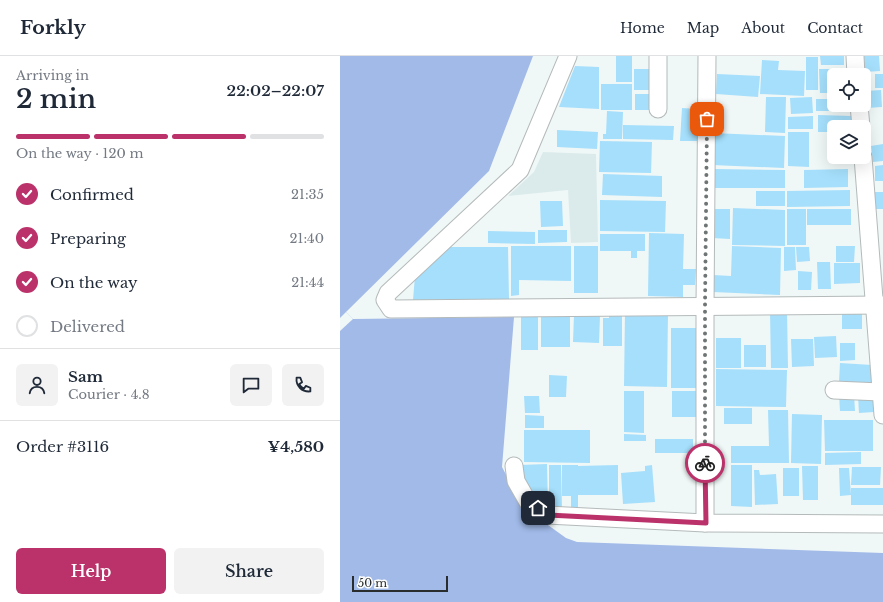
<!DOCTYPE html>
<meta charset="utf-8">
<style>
:root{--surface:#fff;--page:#f2f2f3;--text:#1f2937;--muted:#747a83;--line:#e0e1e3;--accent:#bb316a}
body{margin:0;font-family:"Libre Baskerville",serif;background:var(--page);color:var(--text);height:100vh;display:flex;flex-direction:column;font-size:15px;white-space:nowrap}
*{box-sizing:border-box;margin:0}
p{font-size:13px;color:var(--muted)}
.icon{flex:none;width:22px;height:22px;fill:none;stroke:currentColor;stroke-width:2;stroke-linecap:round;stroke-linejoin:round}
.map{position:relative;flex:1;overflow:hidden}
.side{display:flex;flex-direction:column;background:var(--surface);width:340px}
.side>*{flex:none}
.tools{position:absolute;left:487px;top:12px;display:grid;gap:8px}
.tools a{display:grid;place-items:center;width:44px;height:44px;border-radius:6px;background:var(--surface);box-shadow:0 4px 16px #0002;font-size:20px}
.scale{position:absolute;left:12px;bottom:10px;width:96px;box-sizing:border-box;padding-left:4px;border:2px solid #2a2d2d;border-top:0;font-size:11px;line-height:14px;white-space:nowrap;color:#2a2d2d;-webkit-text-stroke:3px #fff;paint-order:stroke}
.pin{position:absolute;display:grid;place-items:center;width:34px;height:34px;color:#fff;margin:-17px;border-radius:8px;box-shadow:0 2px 6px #0006}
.courier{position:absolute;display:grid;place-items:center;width:40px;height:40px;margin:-20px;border:3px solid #bb316a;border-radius:50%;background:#fff;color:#222;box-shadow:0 1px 5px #0007}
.summary em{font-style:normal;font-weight:600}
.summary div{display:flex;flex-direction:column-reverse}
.summary{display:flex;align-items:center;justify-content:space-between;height:68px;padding:0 16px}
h1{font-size:26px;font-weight:600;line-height:30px}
.bar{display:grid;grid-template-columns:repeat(4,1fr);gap:6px 4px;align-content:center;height:48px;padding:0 16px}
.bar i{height:5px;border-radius:3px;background:var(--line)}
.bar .active{background:var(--accent)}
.bar p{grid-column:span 4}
.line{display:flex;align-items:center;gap:10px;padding:0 16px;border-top:1px solid var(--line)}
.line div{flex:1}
.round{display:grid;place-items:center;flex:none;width:42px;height:42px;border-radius:6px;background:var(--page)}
ol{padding:0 16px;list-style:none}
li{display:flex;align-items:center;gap:12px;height:44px}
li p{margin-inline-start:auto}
li .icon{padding:4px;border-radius:50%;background:var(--accent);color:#fff;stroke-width:4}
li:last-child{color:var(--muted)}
li i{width:22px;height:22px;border:2px solid var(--line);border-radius:50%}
.action{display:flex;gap:8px;margin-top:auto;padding:8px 16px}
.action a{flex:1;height:46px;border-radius:6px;background:var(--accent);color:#fff;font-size:16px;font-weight:600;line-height:46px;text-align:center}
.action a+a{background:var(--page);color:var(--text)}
header{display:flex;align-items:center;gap:24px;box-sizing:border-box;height:56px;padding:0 20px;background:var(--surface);border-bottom:1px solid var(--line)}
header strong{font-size:19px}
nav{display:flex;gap:22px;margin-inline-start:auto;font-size:14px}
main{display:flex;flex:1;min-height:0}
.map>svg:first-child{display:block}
</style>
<header>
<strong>Forkly</strong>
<nav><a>Home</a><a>Map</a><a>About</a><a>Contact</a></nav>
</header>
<main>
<section class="side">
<div class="summary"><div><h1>2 min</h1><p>Arriving in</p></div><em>22:02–22:07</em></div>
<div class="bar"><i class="active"></i><i class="active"></i><i class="active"></i><i></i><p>On the way · 120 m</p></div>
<ol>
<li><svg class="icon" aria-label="check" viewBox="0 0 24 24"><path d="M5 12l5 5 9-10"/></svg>Confirmed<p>21:35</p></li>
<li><svg class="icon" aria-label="check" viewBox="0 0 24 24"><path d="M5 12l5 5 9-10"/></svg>Preparing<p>21:40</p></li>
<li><svg class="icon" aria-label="check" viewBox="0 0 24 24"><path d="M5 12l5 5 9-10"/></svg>On the way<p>21:44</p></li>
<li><i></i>Delivered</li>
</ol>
<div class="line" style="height:72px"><a class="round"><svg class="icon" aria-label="person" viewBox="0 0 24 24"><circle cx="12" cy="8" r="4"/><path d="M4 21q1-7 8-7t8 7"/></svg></a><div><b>Sam</b><p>Courier · 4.8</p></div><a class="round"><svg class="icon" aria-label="chat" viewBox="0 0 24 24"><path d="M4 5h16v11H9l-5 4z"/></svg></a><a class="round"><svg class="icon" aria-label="phone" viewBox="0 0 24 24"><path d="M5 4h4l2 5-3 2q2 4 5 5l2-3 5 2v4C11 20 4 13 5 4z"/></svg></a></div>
<div class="line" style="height:52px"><div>Order #3116</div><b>¥4,580</b></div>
<div class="action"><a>Help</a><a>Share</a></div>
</section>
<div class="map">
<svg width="543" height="546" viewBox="0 0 543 546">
<rect width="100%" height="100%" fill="#f0f7f7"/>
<!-- built -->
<path fill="#dbebeb" d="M203,96L256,98L258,186L231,187L228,134L168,140L194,116Z"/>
<!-- water -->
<path fill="#a1bae8" d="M0,0H193L149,115L6,256L13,263L174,261L162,411L183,451L226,482L237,486L543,497V546H0Z"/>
<!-- pier -->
<path fill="#f0f7f7" d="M6,256L13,263L0,275V262Z"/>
<!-- building -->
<g fill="#a5dffb">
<rect x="276" y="0" width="16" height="26"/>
<path d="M480,0H504V9H481Z"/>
<path d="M524,0H539L540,15L525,16Z"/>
<rect x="466" y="1" width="12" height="33"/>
<path d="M422,4L439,5L438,14L465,15L464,40L420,38Z"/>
<path d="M235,10L259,11V53L219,51Z"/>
<rect x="294" y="13" width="20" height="21"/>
<path d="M479,13H505V19H494V37H480Z"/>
<path d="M377,18L420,20L418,41L376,38Z"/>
<rect x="535" y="18" width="8" height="14"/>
<rect x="261" y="28" width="31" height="26"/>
<path d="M541,34L542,51L527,52L526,35Z"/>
<rect x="295" y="38" width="19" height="16"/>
<path d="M426,41H446L445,77L425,76Z"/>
<path d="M472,41L473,57L451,58L450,42Z"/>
<path d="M476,43H494V49H504V55H476Z"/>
<path d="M342,52L358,53L357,85H340Z"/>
<path d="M267,55L283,56L282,83H263V78H266Z"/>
<path d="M478,59L512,60V71H494V76H478Z"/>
<path d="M473,60V73H448V61Z"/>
<path d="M283,69L334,70L333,84L283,83Z"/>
<path d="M217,74L258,76L257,93L217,91Z"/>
<path d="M448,76H469V111L448,110Z"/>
<path d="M373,77L445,80L444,112L372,109Z"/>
<path d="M260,85L312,86L311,117L259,116Z"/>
<path d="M543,88V105L533,106L531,90Z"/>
<path d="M543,109V125H535V110Z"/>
<path d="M375,113L445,114V132H374Z"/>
<path d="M508,113V131L464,132V114Z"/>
<path d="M263,118L322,120V141L262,139Z"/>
<path d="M510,134V150L447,151V135Z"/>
<rect x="416" y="135" width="29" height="15"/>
<rect x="535" y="136" width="8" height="17"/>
<path d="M260,144L326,145L325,176L260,175Z"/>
<path d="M200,145H222L223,170L201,171Z"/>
<path d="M393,152L445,154V190L392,189Z"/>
<path d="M372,153H390V183L372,182Z"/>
<rect x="447" y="153" width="19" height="36"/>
<rect x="467" y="153" width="44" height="16"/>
<path d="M198,174H227V186L198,187Z"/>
<path d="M148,175L195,176V188L148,187Z"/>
<path d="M309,177L344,178L343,213H356L355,229H343V241L308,240Z"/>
<path d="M260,178H305V195H297V202H291V195H260Z"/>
<path d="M171,190H231V225L179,224V239L171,240Z"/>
<rect x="234" y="190" width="24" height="47"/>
<path d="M392,190L441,192L440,239L373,236V219L391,220Z"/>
<path d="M496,190H515L514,206H496Z"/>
<path d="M104,191H168L169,243L73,244L75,220Z"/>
<path d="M444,191H455L456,214L444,215Z"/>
<path d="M456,191H469L470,205L457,206Z"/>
<path d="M477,206H490L491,233H478Z"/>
<path d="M494,207H520V227L494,228Z"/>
<path d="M458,215L472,216L471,234H458Z"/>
<path d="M269,252L282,253V290H263V262H269Z"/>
<path d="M201,254L230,255V291H201Z"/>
<path d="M285,255L328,256L327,331L284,330Z"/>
<path d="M430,255H447L448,312H431Z"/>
<rect x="502" y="256" width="20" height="17"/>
<path d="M234,259L260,260L259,287L233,286Z"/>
<rect x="181" y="260" width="17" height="34"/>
<rect x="331" y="272" width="26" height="60"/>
<path d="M496,280L497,301L475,302L474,281Z"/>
<rect x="376" y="282" width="25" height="30"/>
<path d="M451,283H473L474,310L452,311Z"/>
<path d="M500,287H515V304L500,305Z"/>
<rect x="404" y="289" width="22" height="22"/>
<path d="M500,307L532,309L531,327L499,326Z"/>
<path d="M376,313L447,314L446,351L376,350Z"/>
<path d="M209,319L227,320L226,341H209Z"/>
<path d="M284,335H304V377L284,376Z"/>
<rect x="332" y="335" width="25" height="26"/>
<path d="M499,338H514L515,355H500Z"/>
<path d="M533,339L534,356L519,357L518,340Z"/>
<path d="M184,340H199L200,357H185Z"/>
<rect x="384" y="352" width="28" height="16"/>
<path d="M428,354H448L449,407H391V390H429Z"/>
<path d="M452,358L482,359L481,408L451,407Z"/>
<path d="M185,359L204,360V372H185Z"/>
<path d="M484,364H533V395H485Z"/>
<path d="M184,374H250V407L184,406Z"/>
<path d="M284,378L306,379V385H284Z"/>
<rect x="315" y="383" width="38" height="14"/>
<path d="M521,396V408L485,409V397Z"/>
<path d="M207,408L208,451L181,423L180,409Z"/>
<path d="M209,409H221L222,453H209Z"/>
<path d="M222,409H238V410L278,409V439H238V454H231V440H222Z"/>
<path d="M312,409L315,446L283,448L281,417L305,415V410Z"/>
<path d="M391,409H412V451L391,450Z"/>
<path d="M462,410H478V444H463Z"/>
<path d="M512,411H541L540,429H511Z"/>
<rect x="443" y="412" width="16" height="28"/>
<path d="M499,412H509L511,439L500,440Z"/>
<path d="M414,414H419L420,419L436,418L438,448L415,449Z"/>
<rect x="511" y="432" width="32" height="17"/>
</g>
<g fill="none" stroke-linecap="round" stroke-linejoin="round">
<defs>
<g id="minor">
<path d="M228,0L180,114L48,237L45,244L51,253L543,249"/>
<path d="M318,0V53"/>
<path d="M515,0L516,19"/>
<path d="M519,49L521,71"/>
<path d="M523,101L543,359"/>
<path d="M494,334L541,336"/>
<path d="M174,410L176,425L188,446L207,459L365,467L543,468"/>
<path d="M365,467V251L367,0"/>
</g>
</defs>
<!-- minor casing -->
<use href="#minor" stroke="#b4baba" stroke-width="19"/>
<!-- minor -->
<use href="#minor" stroke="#fff" stroke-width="17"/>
</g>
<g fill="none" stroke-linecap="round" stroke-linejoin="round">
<!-- done -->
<path stroke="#6f7474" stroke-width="4" stroke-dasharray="0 7.2" d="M365,407V250L367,63"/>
<!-- route -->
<path stroke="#bb316a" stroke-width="5" d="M198,452L208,459L366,467L365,407"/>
</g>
</svg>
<div class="tools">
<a><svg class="icon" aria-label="locate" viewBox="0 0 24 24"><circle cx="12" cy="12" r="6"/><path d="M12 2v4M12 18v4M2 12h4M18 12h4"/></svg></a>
<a><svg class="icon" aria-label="layers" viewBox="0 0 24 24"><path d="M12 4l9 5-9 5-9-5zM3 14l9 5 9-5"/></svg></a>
</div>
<div class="scale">50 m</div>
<div class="pin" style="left:367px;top:63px;background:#ea580c"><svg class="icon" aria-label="bag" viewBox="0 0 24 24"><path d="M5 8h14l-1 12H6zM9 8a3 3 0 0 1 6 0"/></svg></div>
<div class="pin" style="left:198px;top:452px;background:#1f2937"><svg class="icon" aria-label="home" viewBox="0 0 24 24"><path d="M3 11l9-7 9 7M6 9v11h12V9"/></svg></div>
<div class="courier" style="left:365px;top:407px"><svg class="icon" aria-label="bike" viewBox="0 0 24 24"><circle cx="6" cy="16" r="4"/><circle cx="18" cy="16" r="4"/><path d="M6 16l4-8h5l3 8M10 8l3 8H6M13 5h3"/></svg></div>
</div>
</main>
